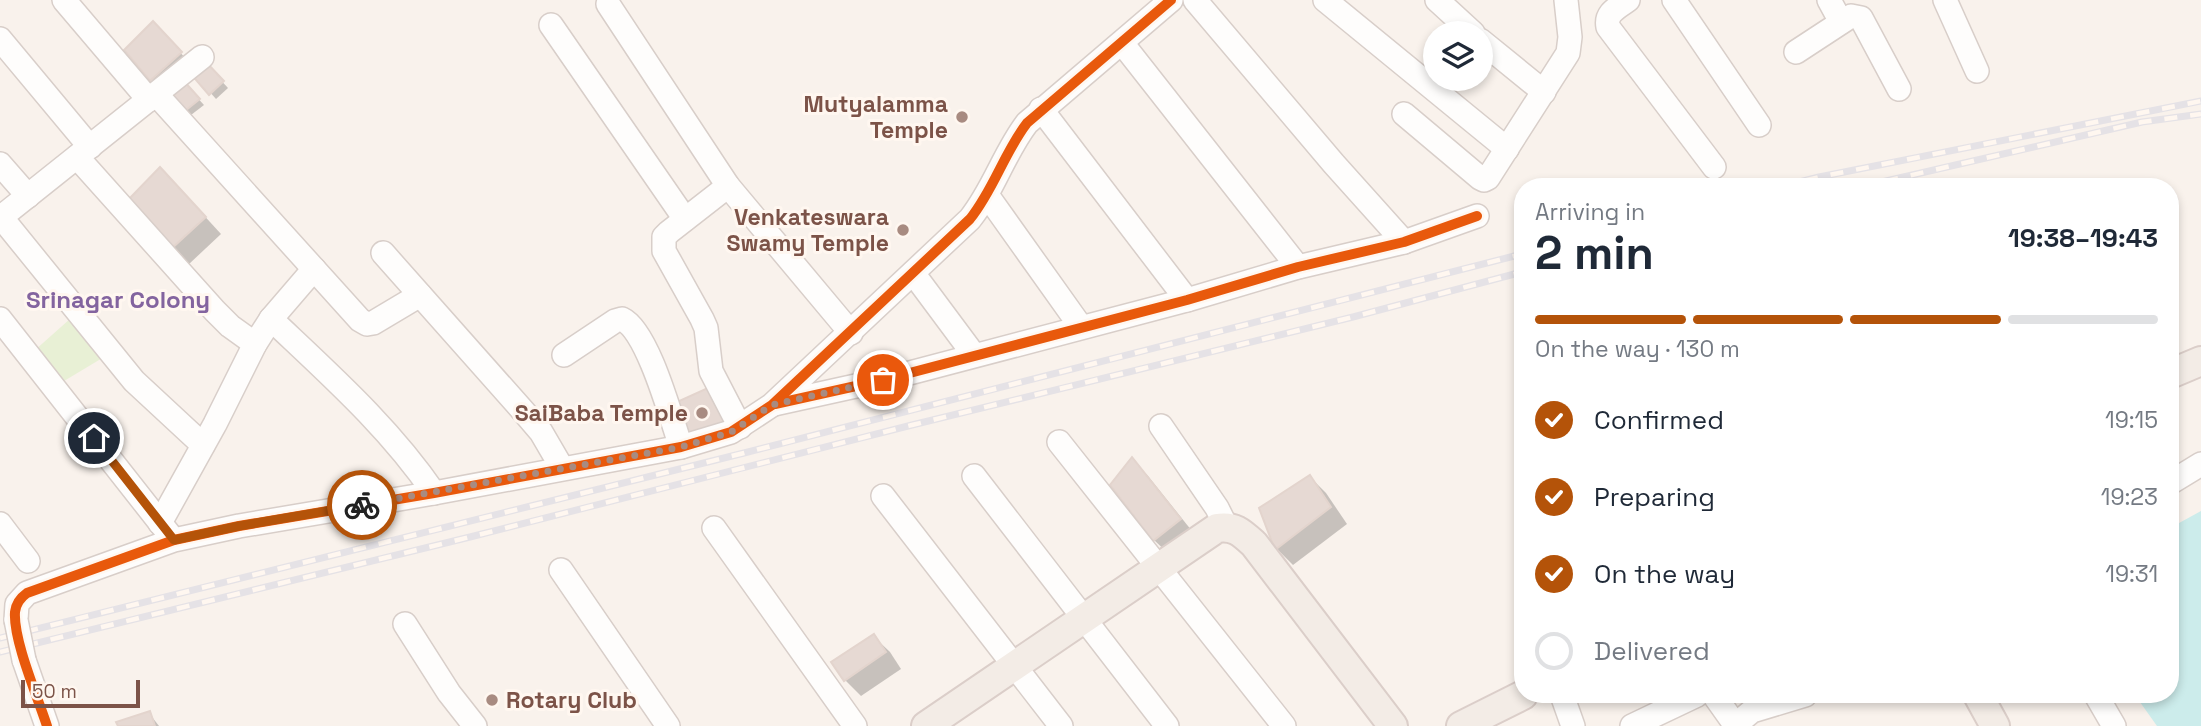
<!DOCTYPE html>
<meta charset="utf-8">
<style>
:root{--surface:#fff;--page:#f2f2f3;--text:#1f2937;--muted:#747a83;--line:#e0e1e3;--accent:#b45309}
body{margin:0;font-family:"Space Grotesk",sans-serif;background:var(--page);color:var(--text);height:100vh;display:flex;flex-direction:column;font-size:26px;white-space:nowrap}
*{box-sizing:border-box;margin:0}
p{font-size:23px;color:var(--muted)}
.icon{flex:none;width:38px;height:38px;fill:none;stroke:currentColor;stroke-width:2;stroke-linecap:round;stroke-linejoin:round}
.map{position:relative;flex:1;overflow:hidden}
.drawer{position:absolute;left:1514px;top:178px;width:665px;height:525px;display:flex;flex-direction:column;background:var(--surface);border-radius:28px;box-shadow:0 4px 10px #0003}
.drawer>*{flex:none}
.buttons{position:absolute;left:1423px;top:21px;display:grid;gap:14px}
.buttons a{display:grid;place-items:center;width:70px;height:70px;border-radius:50%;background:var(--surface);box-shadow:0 4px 10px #0003;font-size:35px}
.scale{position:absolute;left:21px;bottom:18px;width:119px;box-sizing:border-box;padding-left:7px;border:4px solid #7c5348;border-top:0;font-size:19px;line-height:24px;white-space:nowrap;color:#7c5348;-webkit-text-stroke:5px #fff7f0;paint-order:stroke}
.pin{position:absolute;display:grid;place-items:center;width:60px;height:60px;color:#fff;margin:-30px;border:4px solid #fff;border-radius:50%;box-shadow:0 2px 7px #0007}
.courier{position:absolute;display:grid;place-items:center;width:70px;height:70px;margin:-35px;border:5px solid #b45309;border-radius:50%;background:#fff;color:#222;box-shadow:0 2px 9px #0007}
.head em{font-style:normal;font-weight:800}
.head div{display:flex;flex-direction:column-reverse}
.head{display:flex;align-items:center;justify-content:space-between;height:119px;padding:0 21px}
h1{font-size:46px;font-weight:800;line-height:52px}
.bar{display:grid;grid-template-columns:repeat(4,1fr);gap:10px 7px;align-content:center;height:84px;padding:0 21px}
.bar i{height:9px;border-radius:5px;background:var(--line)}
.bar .on{background:var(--accent)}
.bar p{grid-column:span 4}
ol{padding:0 21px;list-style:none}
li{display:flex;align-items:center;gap:21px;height:77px}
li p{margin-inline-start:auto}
li .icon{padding:7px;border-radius:50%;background:var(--accent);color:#fff;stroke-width:4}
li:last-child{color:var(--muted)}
li i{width:38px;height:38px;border:4px solid var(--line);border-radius:50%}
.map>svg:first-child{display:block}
</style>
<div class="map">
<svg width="2201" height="726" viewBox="0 0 2201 726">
<rect width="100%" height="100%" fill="#f9f2ec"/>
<!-- green -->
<path fill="#e8f0d5" d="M70,319L104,357L59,384L34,351Z"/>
<!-- water -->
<path fill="#cceceb" d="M2201,511V726H2157L2135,695H2170V528Z"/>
<!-- shadow -->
<g fill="#0003">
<path d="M161,32L189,62L160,88L126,50Z"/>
<path d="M205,63L228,88L216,99L193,73Z"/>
<path d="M183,82L204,105L191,115L170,93Z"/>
<path d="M177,186L221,234L188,265L171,249Z"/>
<path d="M1132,460L1148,476L1196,536L1171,556L1154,540Z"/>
<path d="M1310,477L1326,493L1347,524L1293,565L1277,549L1261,509Z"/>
<path d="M873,636L890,652L901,669L861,696L845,680Z"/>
<path d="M149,713L159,726H120Z"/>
</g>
<!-- building -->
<g fill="#e6d9d3" stroke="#e3d4cd" stroke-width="2">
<path d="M153,21L182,52L150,81L124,50Z"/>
<path d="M205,61L224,81L209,95L190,73Z"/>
<path d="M183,80L200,99L185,111L167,93Z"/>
<path d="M160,167L206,217L170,250L127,201Z"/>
<path d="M710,387L728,425L689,437L677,402Z"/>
<path d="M1132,457L1181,519L1153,541L1110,485Z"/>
<path d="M1310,475L1331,507L1275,550L1259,508Z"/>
<path d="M874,634L886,652L844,681L831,662Z"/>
<path d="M150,711L155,726H118L116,722Z"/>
</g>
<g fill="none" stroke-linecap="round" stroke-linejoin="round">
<defs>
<g id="minor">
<path d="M64,0L149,100"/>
<path d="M1195,0L1334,164L1404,242"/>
<path d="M1325,0L1507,149"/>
<path d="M1437,0L1473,33"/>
<path d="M1628,0C1617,8 1605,13 1608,27L1714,167"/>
<path d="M1674,0L1759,125"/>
<path d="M1829,0L1841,22"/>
<path d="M1945,0L1977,71"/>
<path d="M608,4L728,186L851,333"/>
<path d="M551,25L685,219"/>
<path d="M0,39L90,147"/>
<path d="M1480,40L1544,92"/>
<path d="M1122,43L1298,267"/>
<path d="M1796,52L1851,16L1861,18L1899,89"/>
<path d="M156,94L360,320L367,324L373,323L420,295"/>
<path d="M1041,109L1187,300"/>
<path d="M1404,114L1480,178L1484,180L1488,178L1568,53L1570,37L1566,0"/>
<path d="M77,157L215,311L230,326L255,344"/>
<path d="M0,164L28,196"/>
<path d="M728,186L669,232L664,237V251L702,319L706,328L711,371L740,427"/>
<path d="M987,195L1081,327"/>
<path d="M1,217L134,381L203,445"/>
<path d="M0,218L202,57"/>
<path d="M383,253L524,412L541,432L562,468"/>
<path d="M913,273L974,355"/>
<path d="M0,319L169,534"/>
<path d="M271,319C329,374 389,427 434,493"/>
<path d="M564,355L615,321L622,319C648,331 671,418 681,447"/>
<path d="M774,404L883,380L1187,300L1298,267L1404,242L1477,216"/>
<path d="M1161,426L1217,508L1226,526"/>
<path d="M1059,442L1284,726"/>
<path d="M974,476L1167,726"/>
<path d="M2170,483L2201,464"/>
<path d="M883,496L1061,726"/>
<path d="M160,523L215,424L255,344L271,319L314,269"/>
<path d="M0,524L28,561"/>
<path d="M714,528L855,726"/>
<path d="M561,570L668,726"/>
<path d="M16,620L17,604L27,593L174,540L239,526L434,493L681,447L731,432L772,405L970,219C994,189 1004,153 1027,123L1171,0"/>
<path d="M405,624L449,693L475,726"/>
<path d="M24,660L47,726"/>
<path d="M1562,695L1573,726"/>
<path d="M1714,695L1736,726"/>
<path d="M2096,695L2114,726"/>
<path d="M1632,726L1697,695"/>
<path d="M1734,726L1752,711L1805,695"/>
</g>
<g id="major">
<path d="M2170,374L2201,361"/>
<path d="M1978,695L1995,726"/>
<path d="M926,726L1217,528C1234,525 1242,533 1254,544L1393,726"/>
<path d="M1461,726L1523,695"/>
</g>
</defs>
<!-- minor casing -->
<use href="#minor" stroke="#d8cec9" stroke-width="26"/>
<!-- major casing -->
<use href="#major" stroke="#dbcec9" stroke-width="32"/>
<!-- minor -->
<use href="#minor" stroke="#fefdfc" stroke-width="23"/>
<!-- major -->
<use href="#major" stroke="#f3ece6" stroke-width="28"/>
<defs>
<g id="rail">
<path d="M1780,187L1819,177L2201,101"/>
<path d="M1860,187L2142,122L2201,114"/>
<path d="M0,638L744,453L1522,254"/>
<path d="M0,652L470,537L912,425L1353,317L1522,272"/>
</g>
</defs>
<!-- rail casing -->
<use href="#rail" stroke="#e5e2e6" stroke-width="7"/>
<!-- rail -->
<use href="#rail" stroke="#fff7f0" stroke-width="4.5" stroke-dasharray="13" stroke-linecap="butt"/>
<defs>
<path id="minor-bridge" d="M16,620L24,660"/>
</defs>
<!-- minor-bridge casing -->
<use href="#minor-bridge" stroke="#d8cec9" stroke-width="26" stroke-linecap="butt"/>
<!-- minor-bridge -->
<use href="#minor-bridge" stroke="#fefdfc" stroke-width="23"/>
<defs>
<g id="cycleway">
<path d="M775,404L883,380L1187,300L1298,267L1404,242L1477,216"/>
<path d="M47,726C38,698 13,640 15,612C16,603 20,598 27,593L174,540L239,526L434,493L681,447L731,432L772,405L970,219C994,189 1004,153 1027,123L1171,0"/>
</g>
</defs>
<!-- cycleway casing -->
<use href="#cycleway" stroke="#fff7f0" stroke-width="15"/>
<!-- cycleway -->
<use href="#cycleway" stroke="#e8590c" stroke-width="10"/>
</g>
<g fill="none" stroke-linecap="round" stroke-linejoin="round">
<!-- done -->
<path stroke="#a88b81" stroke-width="7" stroke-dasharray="0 12.6" d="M362,505L681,447L731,432L772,405L883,380"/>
<!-- route -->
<path stroke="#b45309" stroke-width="9" d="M94,438L174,540L239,526L362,505"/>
</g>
<!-- markers -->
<g fill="#a88b81" stroke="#fff7f0" stroke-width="2.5">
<circle cx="962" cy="117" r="7"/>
<circle cx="903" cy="230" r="7"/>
<circle cx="702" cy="413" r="7"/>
<circle cx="492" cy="700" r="7"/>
</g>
<g text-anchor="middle" stroke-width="6" stroke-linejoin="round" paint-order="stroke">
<!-- poi labels -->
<g font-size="23" font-weight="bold" fill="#7c5348" stroke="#fff7f0" text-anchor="end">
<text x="948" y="112">Mutyalamma<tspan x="948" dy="26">Temple</tspan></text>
<text x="889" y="225">Venkateswara<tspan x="889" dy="26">Swamy Temple</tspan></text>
<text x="688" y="421">SaiBaba Temple</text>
<text x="506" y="708" text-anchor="start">Rotary Club</text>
</g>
<!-- neighbourhood labels -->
<g font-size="24" font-weight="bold" fill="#83649f" stroke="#fff7f0">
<text x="118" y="308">Srinagar Colony</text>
</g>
</g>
</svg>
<div class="buttons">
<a><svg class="icon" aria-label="layers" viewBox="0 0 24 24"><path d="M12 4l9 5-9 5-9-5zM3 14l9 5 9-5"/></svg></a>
</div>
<div class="scale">50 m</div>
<div class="pin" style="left:883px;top:380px;background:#ea580c"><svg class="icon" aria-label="bag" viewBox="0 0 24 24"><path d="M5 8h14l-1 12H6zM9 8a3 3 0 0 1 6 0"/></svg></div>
<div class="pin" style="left:94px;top:438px;background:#1f2937"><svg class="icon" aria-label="home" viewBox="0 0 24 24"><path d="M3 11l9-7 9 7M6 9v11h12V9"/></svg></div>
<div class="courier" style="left:362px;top:505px"><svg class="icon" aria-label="bike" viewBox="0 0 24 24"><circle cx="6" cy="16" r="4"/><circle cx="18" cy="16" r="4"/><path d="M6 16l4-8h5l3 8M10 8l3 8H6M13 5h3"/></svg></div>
<section class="drawer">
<div class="head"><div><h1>2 min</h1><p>Arriving in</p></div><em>19:38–19:43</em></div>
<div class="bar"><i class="on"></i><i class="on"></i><i class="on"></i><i></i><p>On the way · 130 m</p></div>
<ol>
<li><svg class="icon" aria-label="check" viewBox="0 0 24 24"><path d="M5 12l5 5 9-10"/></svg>Confirmed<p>19:15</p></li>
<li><svg class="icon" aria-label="check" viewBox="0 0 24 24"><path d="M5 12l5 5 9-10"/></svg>Preparing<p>19:23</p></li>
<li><svg class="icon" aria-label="check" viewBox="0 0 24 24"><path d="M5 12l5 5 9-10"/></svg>On the way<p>19:31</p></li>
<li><i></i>Delivered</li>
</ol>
</section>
</div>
